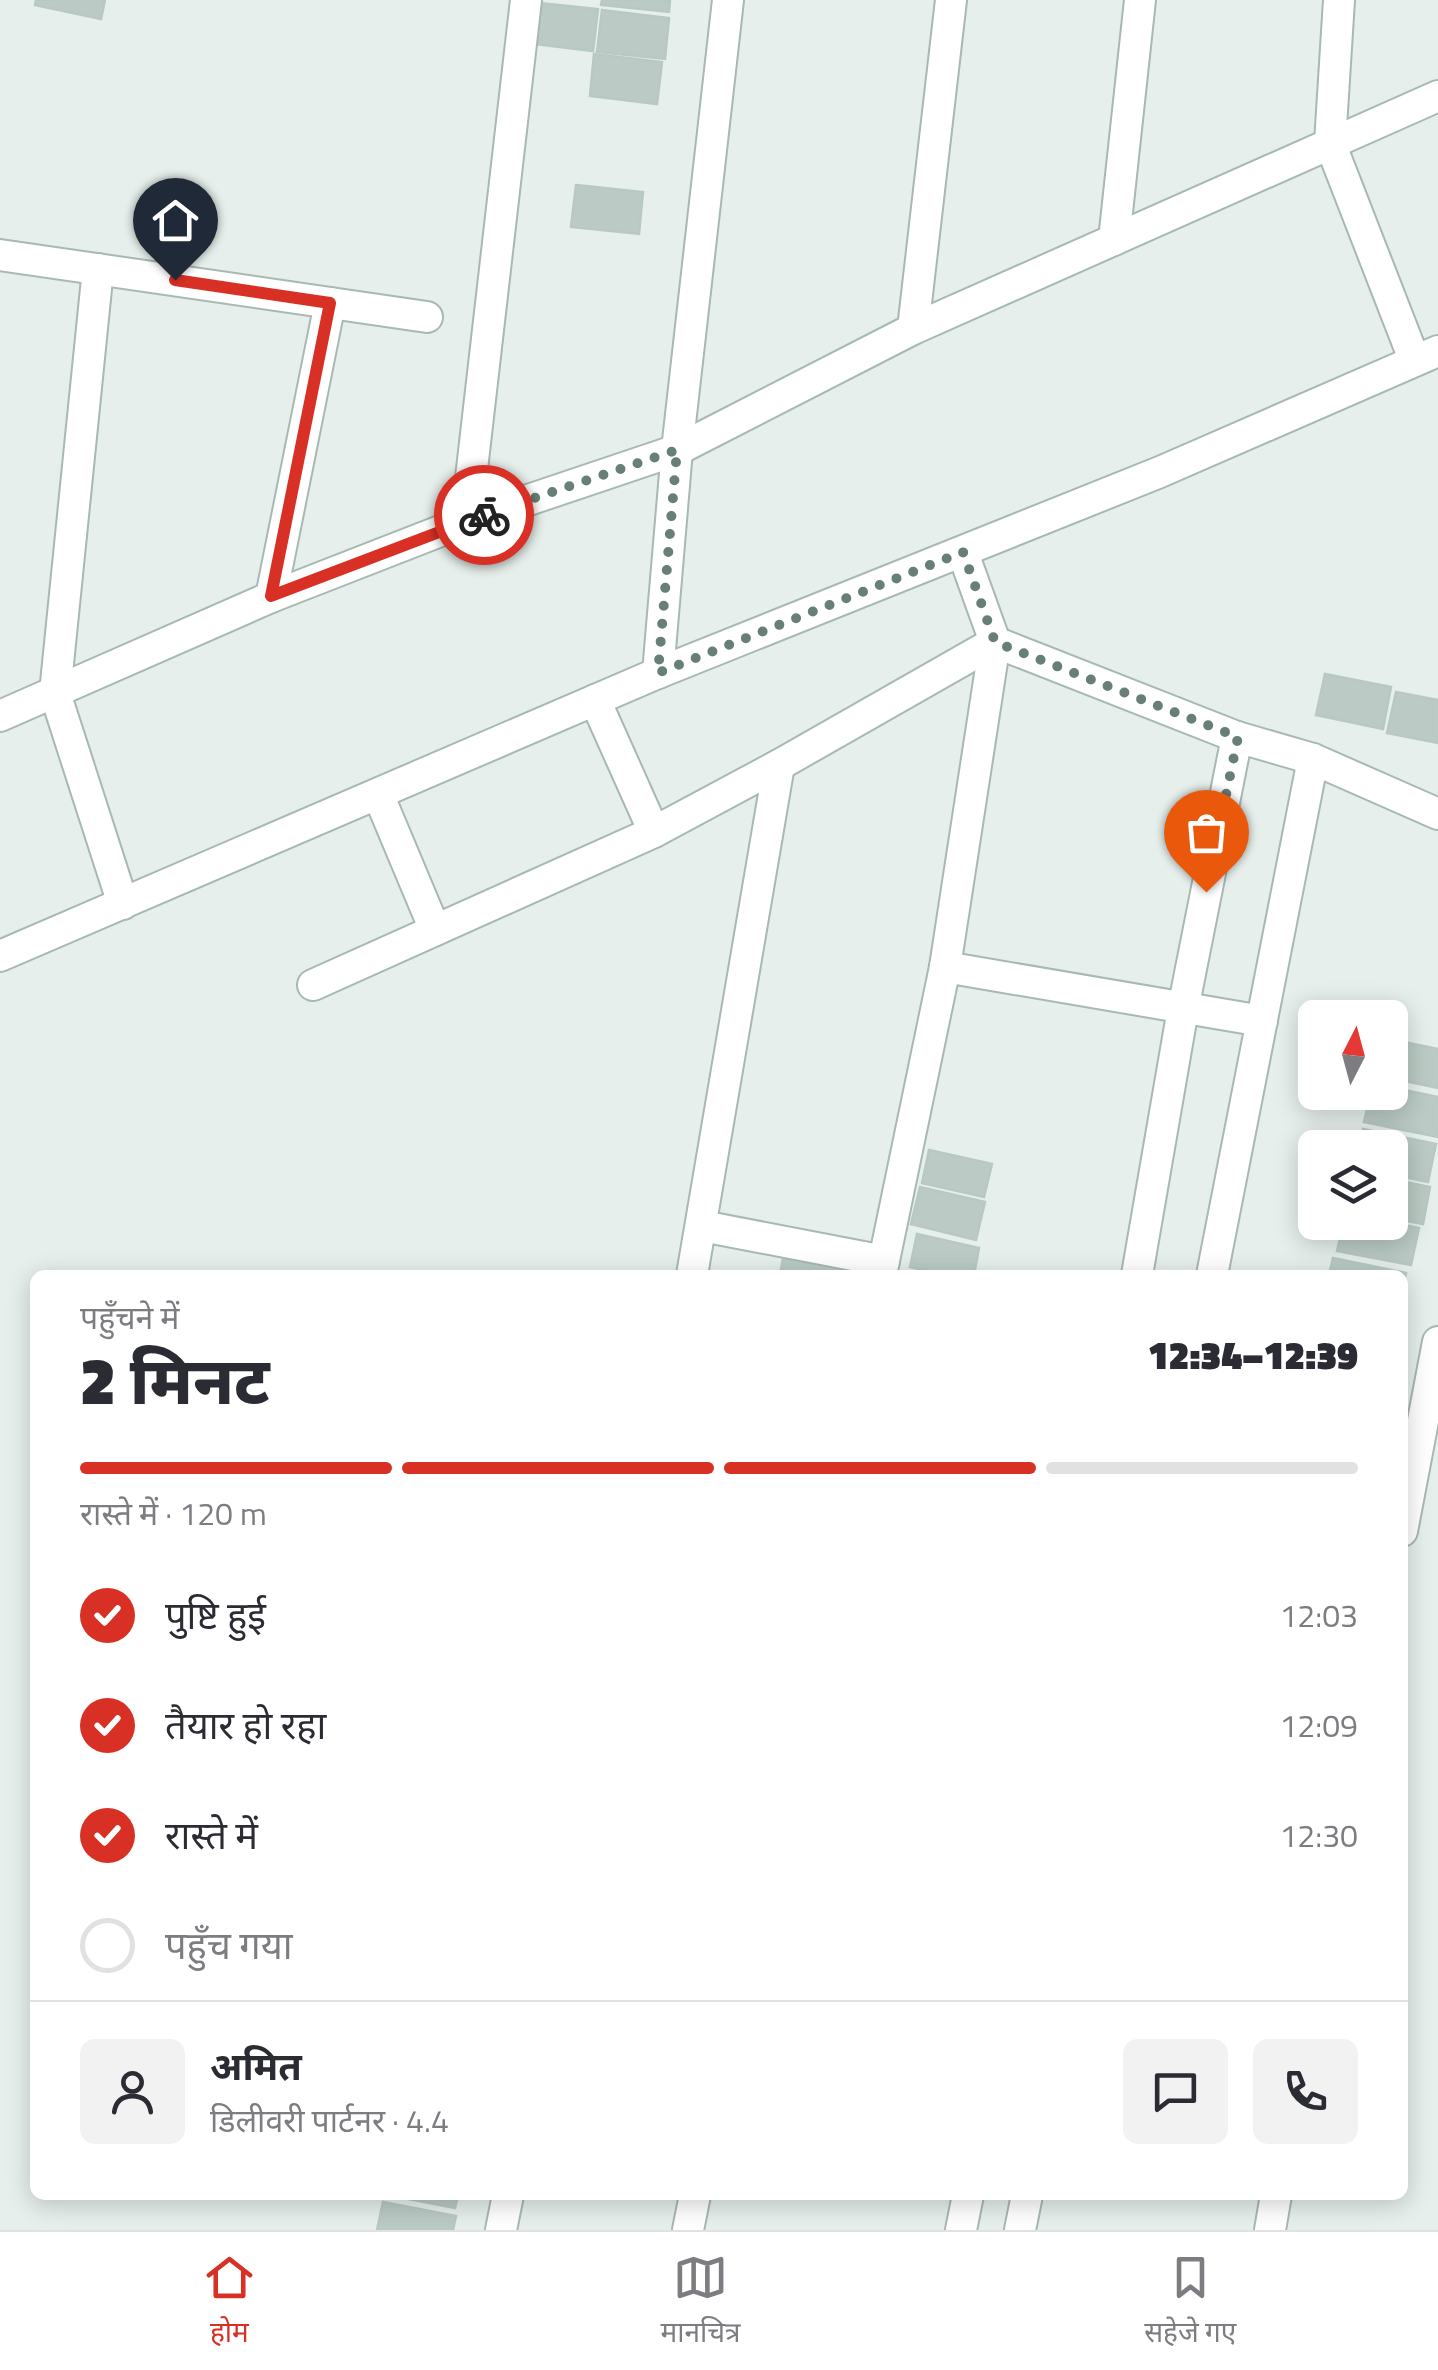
<!DOCTYPE html>
<html lang="hi">
<meta charset="utf-8">
<style>
:root{--surface:#fff;--page:#f2f2f3;--text:#2b2b33;--muted:#7c7c81;--line:#e1e1e2;--accent:#d93025}
body{margin:0;font-family:"Titillium Web","Noto Sans Devanagari",sans-serif;background:var(--page);color:var(--text);height:100vh;display:flex;flex-direction:column;font-size:38px;white-space:nowrap}
*{box-sizing:border-box;margin:0}
p{font-size:32px;color:var(--muted)}
.icon{flex:none;width:55px;height:55px;fill:none;stroke:currentColor;stroke-width:2;stroke-linecap:round;stroke-linejoin:round}
.map{position:relative;flex:1;overflow:hidden}
.drawer{position:absolute;left:30px;top:1270px;width:1378px;height:930px;display:flex;flex-direction:column;background:var(--surface);border-radius:15px;box-shadow:0 5px 25px #0003}
.drawer>*{flex:none}
.needle{width:65px;rotate:6deg}
.tools{position:absolute;left:1298px;top:1000px;display:grid;gap:20px}
.tools a{display:grid;place-items:center;width:110px;height:110px;border-radius:15px;background:var(--surface);box-shadow:0 5px 25px #0003;font-size:50px}
.pin{position:absolute;display:grid;place-items:center;width:85px;height:85px;color:#fff;margin:-102px -42px;border-radius:50% 50% 50% 0;rotate:-45deg;box-shadow:0 0 10px #0007}
.pin .icon{rotate:45deg}
.courier{position:absolute;display:grid;place-items:center;width:100px;height:100px;margin:-50px;border:8px solid #d93025;border-radius:50%;background:#fff;color:#222;box-shadow:0 2px 12px #0007}
.overview em{font-style:normal;font-weight:800}
.overview div{display:flex;flex-direction:column-reverse}
.overview{display:flex;align-items:center;justify-content:space-between;height:170px;padding:0 50px}
h1{font-size:65px;font-weight:800;line-height:75px}
.bar{display:grid;grid-template-columns:repeat(4,1fr);gap:15px 10px;align-content:center;height:120px;padding:0 50px}
.bar i{height:12px;border-radius:8px;background:var(--line)}
.bar .current{background:var(--accent)}
.bar p{grid-column:span 4}
.line{display:flex;align-items:center;gap:25px;padding:0 50px;border-top:2px solid var(--line)}
.line div{flex:1}
.round{display:grid;place-items:center;flex:none;width:105px;height:105px;border-radius:15px;background:var(--page)}
ol{padding:0 50px;list-style:none}
li{display:flex;align-items:center;gap:30px;height:110px}
li p{margin-inline-start:auto}
li .icon{padding:10px;border-radius:50%;background:var(--accent);color:#fff;stroke-width:4}
li:last-child{color:var(--muted)}
li i{width:55px;height:55px;border:5px solid var(--line);border-radius:50%}
.tab-bar{display:flex;justify-content:space-around;align-items:center;height:140px;border-top:2px solid var(--line);background:var(--surface);font-size:28px;color:var(--muted)}
.tab-bar a{display:grid;justify-items:center;gap:5px}
.tab-bar .current{color:var(--accent)}
.map>svg:first-child{display:block}
</style>
<div class="map">
<svg width="1438" height="2230" viewBox="0 0 1438 2230">
<rect width="100%" height="100%" fill="#e6efeb"/>
<!-- building -->
<g fill="#bbcac4" stroke="#b8c9c2" stroke-width="2.5">
<path d="M36,0H105L101,19L35,5Z"/>
<path d="M602,0H670L669,12L601,5Z"/>
<path d="M530,2L598,9L593,51L526,43Z"/>
<path d="M602,10L669,18L665,59L597,52Z"/>
<path d="M594,54L662,62L657,104L590,96Z"/>
<path d="M576,185L643,192L639,234L571,227Z"/>
<path d="M1325,674L1391,687L1383,729L1316,715Z"/>
<path d="M1396,692L1438,700V743L1387,733Z"/>
<path d="M1390,1039L1438,1049V1088L1390,1078Z"/>
<path d="M1390,1087L1438,1097V1137L1364,1122L1371,1092H1390Z"/>
<path d="M1363,1129L1436,1144L1428,1182L1390,1174V1148H1359Z"/>
<path d="M929,1150L992,1164L984,1197L922,1183Z"/>
<path d="M1390,1179L1430,1187L1423,1224L1390,1218Z"/>
<path d="M920,1187L985,1202L976,1240L911,1224Z"/>
<path d="M1344,1222H1390L1419,1228L1411,1265L1337,1251Z"/>
<path d="M917,1234L979,1248L974,1275H945L910,1267Z"/>
<path d="M783,1258L846,1268L845,1275H780Z"/>
<path d="M1333,1258L1406,1273L1402,1289V1275H1329Z"/>
<path d="M388,2195H458L455,2208Z"/>
<path d="M383,2202L456,2216L453,2230H377Z"/>
</g>
<g fill="none" stroke-linecap="round" stroke-linejoin="round">
<defs>
<g id="street">
<path d="M1339,0L1330,143L1414,359"/>
<path d="M1114,240L1140,0"/>
<path d="M0,255L427,317"/>
<path d="M98,269L55,693L123,904"/>
<path d="M913,329L951,0"/>
<path d="M466,521L526,0"/>
<path d="M271,597L330,303"/>
<path d="M658,673L677,450L728,0"/>
<path d="M595,700L654,832"/>
<path d="M0,716L271,597L466,521L677,450L913,329L1438,96"/>
<path d="M378,794L435,930"/>
<path d="M0,956L658,673L1160,472L1438,351"/>
<path d="M945,967L1262,1021"/>
<path d="M313,985L654,832L779,765L995,642L1237,737L1313,759L1438,814"/>
<path d="M702,1226L884,1261"/>
<path d="M692,1275L779,765"/>
<path d="M881,1275L945,967L995,642L963,553"/>
<path d="M1137,1275L1183,1009L1237,737"/>
<path d="M1212,1275L1313,759"/>
<path d="M1402,1531L1438,1342"/>
<path d="M501,2230L508,2195"/>
<path d="M688,2230L695,2195"/>
<path d="M961,2230L968,2195"/>
<path d="M1020,2230L1027,2195"/>
<path d="M1270,2230L1276,2195"/>
</g>
</defs>
<!-- street casing -->
<use href="#street" stroke="#a8b8b2" stroke-width="34"/>
<!-- street -->
<use href="#street" stroke="#fff" stroke-width="30"/>
</g>
<g fill="none" stroke-linecap="round" stroke-linejoin="round">
<!-- done -->
<path stroke="#687f78" stroke-width="10" stroke-dasharray="0 18" d="M484,515L677,450L658,673L963,552L995,642L1238,737L1206,892"/>
<!-- route -->
<path stroke="#d93025" stroke-width="12" d="M175,280L330,303L271,596L484,515"/>
</g>
</svg>
<div class="tools">
<a><svg class="needle" viewBox="-14 -14 28 28"><path d="M0-13l5 13h-10z" fill="#e53935"/><path d="M0 13l5-13h-10z" fill="#7c7c81"/></svg></a>
<a><svg class="icon" aria-label="layers" viewBox="0 0 24 24"><path d="M12 4l9 5-9 5-9-5zM3 14l9 5 9-5"/></svg></a>
</div>
<div class="pin" style="left:1206px;top:892px;background:#ea580c"><svg class="icon" aria-label="bag" viewBox="0 0 24 24"><path d="M5 8h14l-1 12H6zM9 8a3 3 0 0 1 6 0"/></svg></div>
<div class="pin" style="left:175px;top:280px;background:#1f2937"><svg class="icon" aria-label="home" viewBox="0 0 24 24"><path d="M3 11l9-7 9 7M6 9v11h12V9"/></svg></div>
<div class="courier" style="left:484px;top:515px"><svg class="icon" aria-label="bike" viewBox="0 0 24 24"><circle cx="6" cy="16" r="4"/><circle cx="18" cy="16" r="4"/><path d="M6 16l4-8h5l3 8M10 8l3 8H6M13 5h3"/></svg></div>
<section class="drawer">
<div class="overview"><div><h1>2 मिनट</h1><p>पहुँचने में</p></div><em>12:34–12:39</em></div>
<div class="bar"><i class="current"></i><i class="current"></i><i class="current"></i><i></i><p>रास्ते में · 120 m</p></div>
<ol>
<li><svg class="icon" aria-label="check" viewBox="0 0 24 24"><path d="M5 12l5 5 9-10"/></svg>पुष्टि हुई<p>12:03</p></li>
<li><svg class="icon" aria-label="check" viewBox="0 0 24 24"><path d="M5 12l5 5 9-10"/></svg>तैयार हो रहा<p>12:09</p></li>
<li><svg class="icon" aria-label="check" viewBox="0 0 24 24"><path d="M5 12l5 5 9-10"/></svg>रास्ते में<p>12:30</p></li>
<li><i></i>पहुँच गया</li>
</ol>
<div class="line" style="height:180px"><a class="round"><svg class="icon" aria-label="person" viewBox="0 0 24 24"><circle cx="12" cy="8" r="4"/><path d="M4 21q1-7 8-7t8 7"/></svg></a><div><b>अमित</b><p>डिलीवरी पार्टनर · 4.4</p></div><a class="round"><svg class="icon" aria-label="chat" viewBox="0 0 24 24"><path d="M4 5h16v11H9l-5 4z"/></svg></a><a class="round"><svg class="icon" aria-label="phone" viewBox="0 0 24 24"><path d="M5 4h4l2 5-3 2q2 4 5 5l2-3 5 2v4C11 20 4 13 5 4z"/></svg></a></div>
</section>
</div>
<nav class="tab-bar">
<a class="current"><svg class="icon" aria-label="home" viewBox="0 0 24 24"><path d="M3 11l9-7 9 7M6 9v11h12V9"/></svg>होम</a>
<a><svg class="icon" aria-label="map" viewBox="0 0 24 24"><path d="M3 6l6-2 6 2 6-2v14l-6 2-6-2-6 2zM9 4v14M15 6v14"/></svg>मानचित्र</a>
<a><svg class="icon" aria-label="saved" viewBox="0 0 24 24"><path d="M7 4h10v16l-5-4-5 4z"/></svg>सहेजे गए</a>
</nav>
